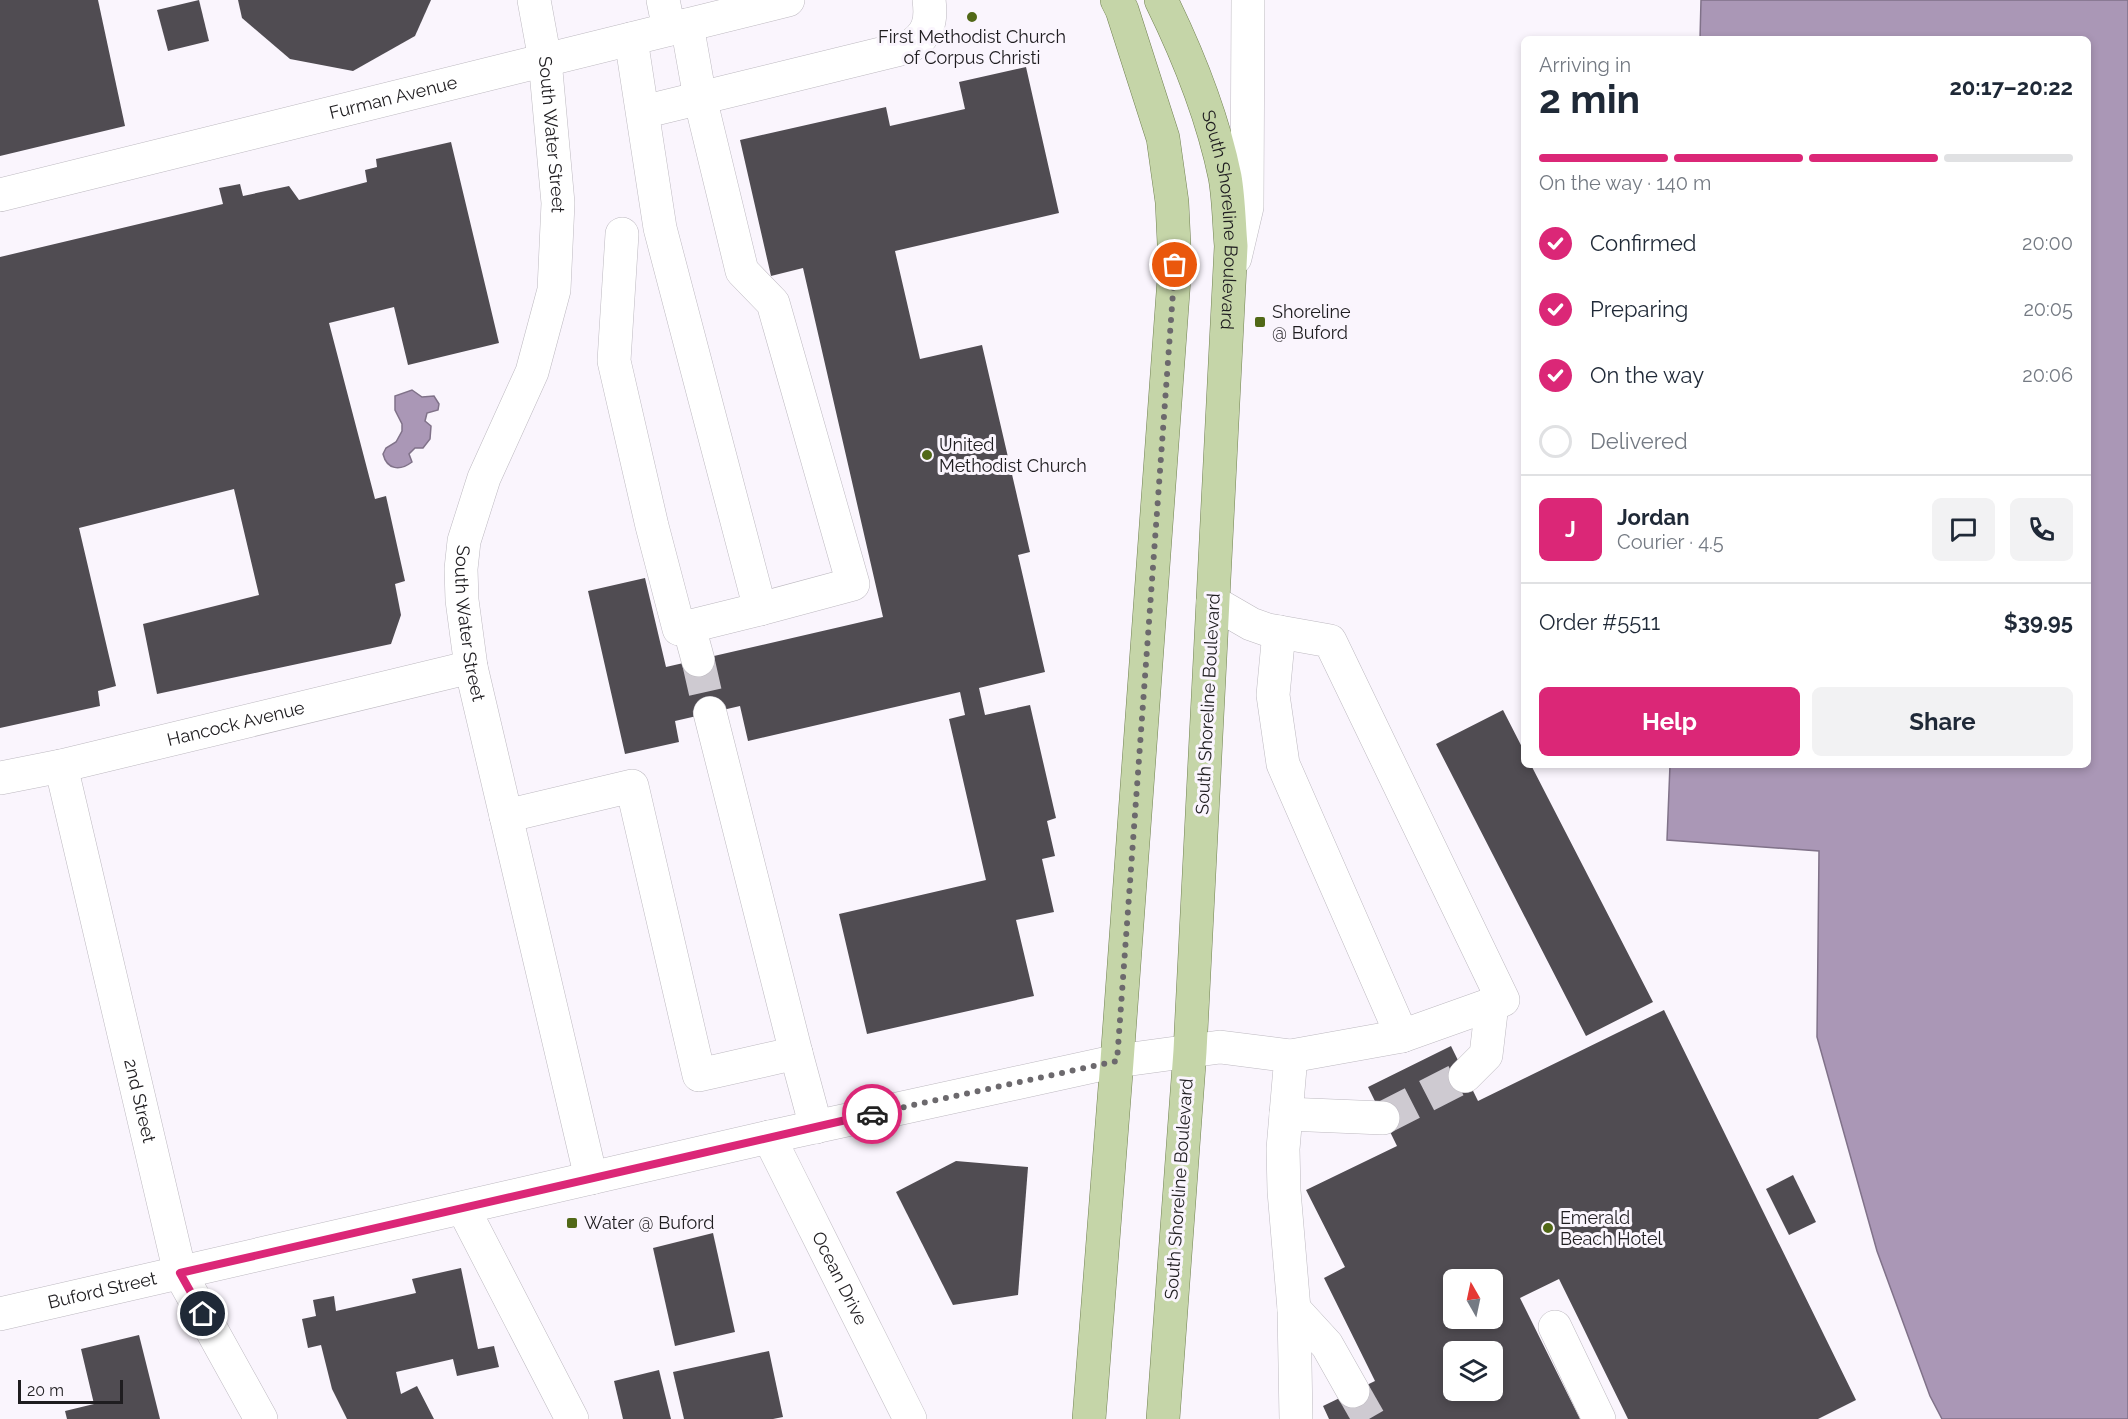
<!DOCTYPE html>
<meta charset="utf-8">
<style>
:root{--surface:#fff;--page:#f2f2f3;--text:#1f2937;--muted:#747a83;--line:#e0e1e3;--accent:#db2777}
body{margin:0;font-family:Raleway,sans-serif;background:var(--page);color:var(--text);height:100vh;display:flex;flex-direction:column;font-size:22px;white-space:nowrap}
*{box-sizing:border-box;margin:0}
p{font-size:20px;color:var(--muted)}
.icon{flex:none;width:33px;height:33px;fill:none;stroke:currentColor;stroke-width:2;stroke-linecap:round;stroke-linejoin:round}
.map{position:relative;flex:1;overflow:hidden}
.sheet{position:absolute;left:1521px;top:36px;width:570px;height:732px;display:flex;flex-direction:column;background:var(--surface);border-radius:9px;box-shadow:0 3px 9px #0003}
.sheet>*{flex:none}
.needle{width:39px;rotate:351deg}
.buttons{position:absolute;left:1443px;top:1269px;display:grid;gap:12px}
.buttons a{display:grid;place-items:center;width:60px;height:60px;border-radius:9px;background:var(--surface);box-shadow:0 3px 9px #0003;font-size:30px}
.scale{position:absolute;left:18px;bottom:15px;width:105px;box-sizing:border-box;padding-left:6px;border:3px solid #1f1d20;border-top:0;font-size:16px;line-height:21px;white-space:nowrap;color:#1f1d20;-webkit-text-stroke:4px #faf5fd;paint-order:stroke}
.pin{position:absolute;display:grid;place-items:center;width:51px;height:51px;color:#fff;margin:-26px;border:3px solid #fff;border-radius:50%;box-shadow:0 2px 6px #0007}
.courier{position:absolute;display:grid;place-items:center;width:60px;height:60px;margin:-30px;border:4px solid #db2777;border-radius:50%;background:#fff;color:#222;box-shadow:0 2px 8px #0007}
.overview em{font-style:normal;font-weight:700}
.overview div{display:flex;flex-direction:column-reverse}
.overview{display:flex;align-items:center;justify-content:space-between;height:102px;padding:0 18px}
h1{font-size:39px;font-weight:700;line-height:45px}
.bar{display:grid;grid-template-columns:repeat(4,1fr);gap:9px 6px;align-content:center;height:72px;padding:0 18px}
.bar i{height:8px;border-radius:4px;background:var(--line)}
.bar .on{background:var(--accent)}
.bar p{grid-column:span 4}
.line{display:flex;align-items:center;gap:15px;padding:0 18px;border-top:2px solid var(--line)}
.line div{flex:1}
.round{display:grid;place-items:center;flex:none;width:63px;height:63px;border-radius:9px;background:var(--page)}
ol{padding:0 18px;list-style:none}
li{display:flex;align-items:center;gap:18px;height:66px}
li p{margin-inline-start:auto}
li .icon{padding:6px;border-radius:50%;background:var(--accent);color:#fff;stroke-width:4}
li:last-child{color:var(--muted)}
li i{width:33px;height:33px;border:3px solid var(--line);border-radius:50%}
.action{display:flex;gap:12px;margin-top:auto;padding:12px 18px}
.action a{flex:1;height:69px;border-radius:9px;background:var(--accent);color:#fff;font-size:24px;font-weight:700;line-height:69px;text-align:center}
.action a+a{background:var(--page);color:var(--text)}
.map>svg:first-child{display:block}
</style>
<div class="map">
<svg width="2128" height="1419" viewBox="0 0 2128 1419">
<rect width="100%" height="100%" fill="#faf5fd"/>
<!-- water -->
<g fill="#aa97b6" stroke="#807289" stroke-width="1.5">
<path d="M1701,0H2128V1419H1942L1930,1396L1877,1251L1817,1037L1819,851L1667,840L1670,765H2088V39H1700Z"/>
<path d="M412,390L422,397L434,396L439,404L438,410L427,413L425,421L431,426L430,439L423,448H415L409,454L412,462C400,471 387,470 383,454L386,448L396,442L402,431V424L395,410V396Z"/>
</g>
<!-- building -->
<g fill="#504c52" fill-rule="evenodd">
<path d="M0,0H98L125,126L0,156Z"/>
<path d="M199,0L209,41L168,51L157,10Z"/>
<path d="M238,0H431L415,36L353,71L290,59L242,18Z"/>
<path d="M1026,67L1059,213L895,251L920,359L982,345L1030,552L1018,555L1045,672L979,688L985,715L1030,705L1056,818L1047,821L1055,856L1042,859L1054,912L1016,920L1034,996L867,1034L839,914L986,880L949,719L965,715L960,692L748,741L740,706L675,721L679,742L625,754L588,591L645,578L666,667L883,617L803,268L771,276L740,140L886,107L890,126L965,109L959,82Z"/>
<path d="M451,142L499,343L408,365L394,307L329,323L375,499L386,496L405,581L395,584L401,615L391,644L157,694L143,624L259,595L234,489L79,528L116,686L98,691L100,706L0,728V257L223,204L219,188L240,184L243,196L289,186L299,200L367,182L365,170L377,167L376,159Z"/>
<path d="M1503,710L1524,751V765H1531L1653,1002L1586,1036L1436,744Z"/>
<path d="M1664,1010L1856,1400L1818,1419H1628L1559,1279L1520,1298L1580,1419H1329L1323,1406L1375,1381L1324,1278L1345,1267L1306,1190L1397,1146L1368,1087L1451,1046L1478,1101ZM1454,1280H1492V1318H1454ZM1454,1352H1492V1390H1454Z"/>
<path d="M956,1161L1028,1167L1018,1295L953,1305L896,1192Z"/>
<path d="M1793,1175L1816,1222L1789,1235L1766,1189Z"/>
<path d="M713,1233L735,1332L675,1346L653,1248Z"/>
<path d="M461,1268L478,1349L494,1346L499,1367L457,1376L453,1359L396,1372L401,1394L417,1386L434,1419H347L332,1389L321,1345L308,1348L302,1319L316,1316L313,1300L334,1296L336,1311L416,1293L412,1279Z"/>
<path d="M139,1335L160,1419H67L65,1411L94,1404L81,1349Z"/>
<path d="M769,1351L783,1417L773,1419H684L673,1372Z"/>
<path d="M659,1370L671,1419H623L614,1381Z"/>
</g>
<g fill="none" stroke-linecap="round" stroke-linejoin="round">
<!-- minor-tunnel -->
<g stroke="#cecad1" stroke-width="33" stroke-dasharray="33 16" stroke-linecap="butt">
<path d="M698,660L710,713"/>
<path d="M1383,1118L1465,1076"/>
<path d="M1353,1391L1369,1419"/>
</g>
<defs>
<g id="minor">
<path id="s1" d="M534,0L545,60L558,203L554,290L532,372L484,478L464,541L461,569L462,600L471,667L591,1178"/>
<path d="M663,0L669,29"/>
<path d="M631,39L660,228L760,609"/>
<path d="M643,112L909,47C928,35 932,22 929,0"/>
<path id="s2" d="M0,195L788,0"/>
<path d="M622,234L614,361L652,526L679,629L760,609L853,584L773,303L742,271L700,98L687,25"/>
<path d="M1235,258L1247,207L1248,0"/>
<path d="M1213,602L1251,624L1268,630L1330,641L1503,1000L1402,1036L1291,1056"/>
<path d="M689,627L698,660"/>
<path d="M1279,632L1273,695L1283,764L1402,1036"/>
<path id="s3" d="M61,766L180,1273L261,1419"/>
<path id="s4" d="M0,778L61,766L471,667"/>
<path d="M506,816L632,786L699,1075L796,1053L710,713"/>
<path d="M796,1053L816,1127"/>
<path d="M1465,1076L1486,1055L1492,1004"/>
<path d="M1286,1114L1383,1118"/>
<path id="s5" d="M769,1137L910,1419"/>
<path d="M463,1208L572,1419"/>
<path d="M1294,1309L1327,1345L1353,1391"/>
<path id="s6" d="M0,1314L769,1137L1117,1061L1220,1047L1291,1056L1283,1149L1284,1191L1294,1309L1296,1419"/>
<path d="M1555,1327L1599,1419"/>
</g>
<g id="major">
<path id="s7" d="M1161,0C1189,57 1212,114 1225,177C1229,200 1229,224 1231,246L1190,1051L1163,1419"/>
<path d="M1089,1419L1117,1061L1175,265L1172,202L1163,138L1122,10L1117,0"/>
</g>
</defs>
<!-- minor casing -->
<use href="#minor" stroke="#bdb9c0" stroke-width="34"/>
<!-- major casing -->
<use href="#major" stroke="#728253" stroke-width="34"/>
<!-- minor -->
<use href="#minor" stroke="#fff" stroke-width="33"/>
<!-- major -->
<use href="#major" stroke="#c5d5a8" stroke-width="33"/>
</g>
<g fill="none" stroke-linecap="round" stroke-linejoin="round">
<!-- done -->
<path stroke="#6c696d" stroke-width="6" stroke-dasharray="0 10.8" d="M872,1114L1117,1061L1175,265"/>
<!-- route -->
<path stroke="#db2777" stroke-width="8" d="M203,1314L180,1273L872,1114"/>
</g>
<!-- markers -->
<g fill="#516817" stroke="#faf5fd" stroke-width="2">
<circle cx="972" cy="17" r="6"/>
<rect x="1254" y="316" width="12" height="12" rx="3"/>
<circle cx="927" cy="455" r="6"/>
<rect x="566" y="1217" width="12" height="12" rx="3"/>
<circle cx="1548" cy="1228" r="6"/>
</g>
<g text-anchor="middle" stroke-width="6" stroke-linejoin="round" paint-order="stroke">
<!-- poi labels -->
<g font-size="18" fill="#1f1d20" stroke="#faf5fd" text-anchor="start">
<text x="972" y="43" text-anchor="middle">First Methodist Church<tspan x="972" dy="21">of Corpus Christi</tspan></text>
<text x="1272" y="318">Shoreline<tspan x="1272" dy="21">@ Buford</tspan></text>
<text x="939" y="451">United<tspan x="939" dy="21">Methodist Church</tspan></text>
<text x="1560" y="1224">Emerald<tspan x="1560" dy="21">Beach Hotel</tspan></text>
<text x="584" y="1229">Water @ Buford</text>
</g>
<!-- street labels -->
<g font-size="18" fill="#1f1d20" stroke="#faf5fd">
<text dy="6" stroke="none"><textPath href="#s2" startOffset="405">Furman Avenue</textPath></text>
<text dy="6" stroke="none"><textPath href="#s1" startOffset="136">South Water Street</textPath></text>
<text dy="6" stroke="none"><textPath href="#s7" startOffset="231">South Shoreline Boulevard</textPath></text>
<text dy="6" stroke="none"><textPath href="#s1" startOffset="642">South Water Street</textPath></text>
<text transform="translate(1208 704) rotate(-87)" y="6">South Shoreline Boulevard</text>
<text dy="6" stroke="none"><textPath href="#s4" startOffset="242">Hancock Avenue</textPath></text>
<text dy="6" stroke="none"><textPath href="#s3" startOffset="344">2nd Street</textPath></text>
<text transform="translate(1179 1189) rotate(-86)" y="6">South Shoreline Boulevard</text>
<text dy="6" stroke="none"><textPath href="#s5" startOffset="158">Ocean Drive</textPath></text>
<text dy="6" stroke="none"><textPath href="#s6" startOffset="105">Buford Street</textPath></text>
</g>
</g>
</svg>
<div class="buttons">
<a><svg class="needle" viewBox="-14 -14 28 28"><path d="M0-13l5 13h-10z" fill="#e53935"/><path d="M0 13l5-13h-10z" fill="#747a83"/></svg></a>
<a><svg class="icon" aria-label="layers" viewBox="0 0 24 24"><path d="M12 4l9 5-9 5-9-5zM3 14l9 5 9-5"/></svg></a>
</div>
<div class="scale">20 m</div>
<div class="pin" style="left:1175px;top:265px;background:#ea580c"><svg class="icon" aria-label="bag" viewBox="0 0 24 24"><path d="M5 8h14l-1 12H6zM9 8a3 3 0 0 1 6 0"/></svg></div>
<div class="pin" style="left:203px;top:1314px;background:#1f2937"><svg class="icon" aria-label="home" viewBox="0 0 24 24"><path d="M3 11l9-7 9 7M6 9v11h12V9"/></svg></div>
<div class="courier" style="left:872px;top:1114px"><svg class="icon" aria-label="car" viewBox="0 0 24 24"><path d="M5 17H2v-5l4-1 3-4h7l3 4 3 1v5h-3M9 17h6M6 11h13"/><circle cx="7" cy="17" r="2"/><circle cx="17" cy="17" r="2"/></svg></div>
<section class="sheet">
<div class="overview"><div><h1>2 min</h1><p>Arriving in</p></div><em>20:17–20:22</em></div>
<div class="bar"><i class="on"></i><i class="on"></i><i class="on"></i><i></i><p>On the way · 140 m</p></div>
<ol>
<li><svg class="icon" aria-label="check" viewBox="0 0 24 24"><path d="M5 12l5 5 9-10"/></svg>Confirmed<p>20:00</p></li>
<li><svg class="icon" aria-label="check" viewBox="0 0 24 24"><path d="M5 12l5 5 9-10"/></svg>Preparing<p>20:05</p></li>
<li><svg class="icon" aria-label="check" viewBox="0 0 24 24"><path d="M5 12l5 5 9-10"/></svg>On the way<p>20:06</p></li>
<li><i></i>Delivered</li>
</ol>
<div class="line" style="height:108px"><b class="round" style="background:var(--accent);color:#fff">J</b><div><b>Jordan</b><p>Courier · 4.5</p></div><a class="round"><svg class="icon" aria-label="chat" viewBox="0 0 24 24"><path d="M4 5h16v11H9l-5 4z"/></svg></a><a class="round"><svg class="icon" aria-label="phone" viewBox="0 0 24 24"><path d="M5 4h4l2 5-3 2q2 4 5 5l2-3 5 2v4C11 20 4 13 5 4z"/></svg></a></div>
<div class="line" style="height:78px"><div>Order #5511</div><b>$39.95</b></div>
<div class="action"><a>Help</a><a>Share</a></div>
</section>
</div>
